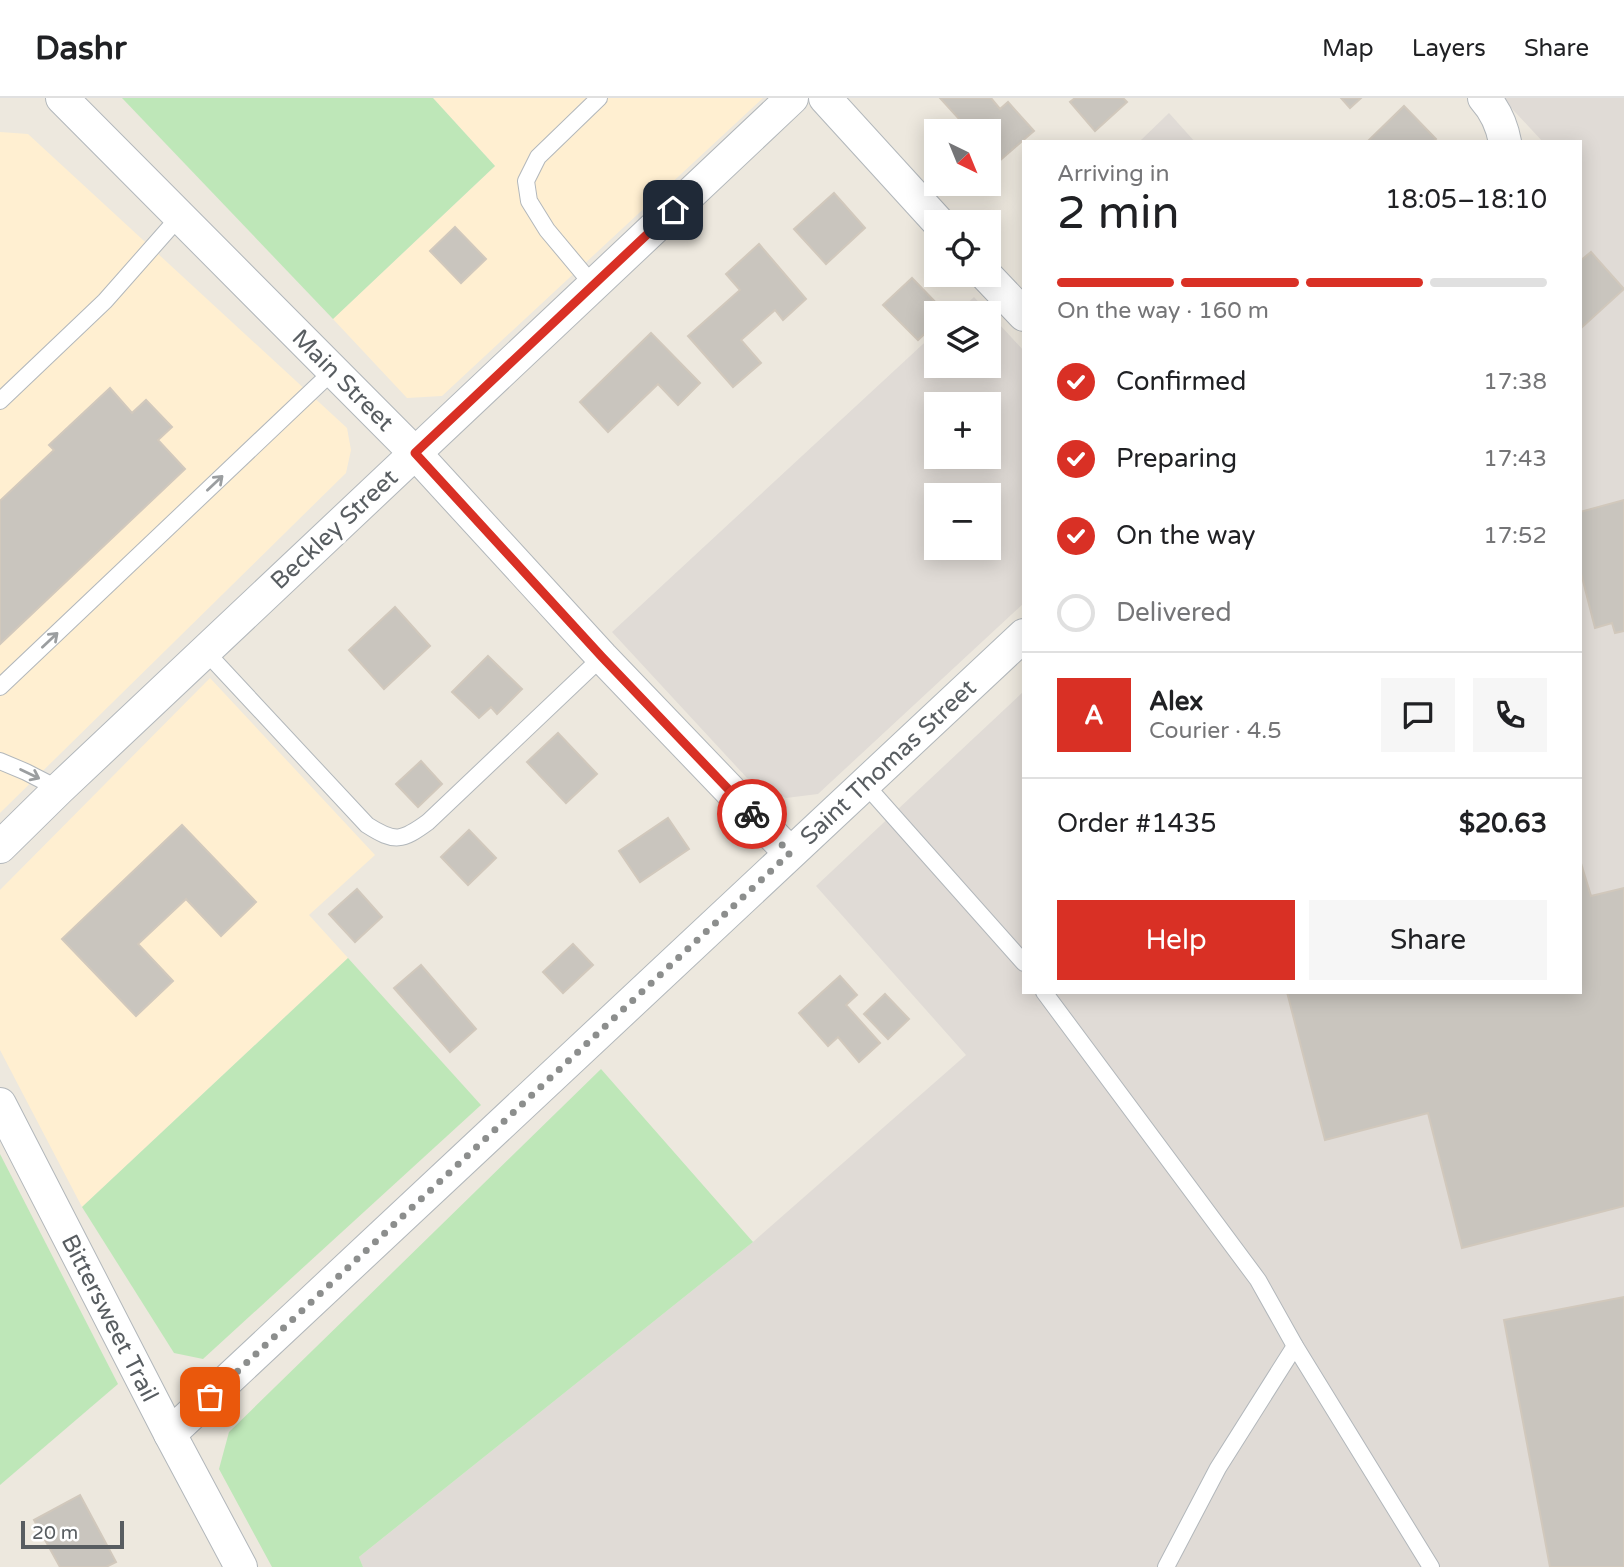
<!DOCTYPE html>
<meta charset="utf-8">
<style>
:root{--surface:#fff;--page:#f6f6f6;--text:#202124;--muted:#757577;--line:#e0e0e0;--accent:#d93025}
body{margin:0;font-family:"Varela Round",sans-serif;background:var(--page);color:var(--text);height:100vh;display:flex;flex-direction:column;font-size:26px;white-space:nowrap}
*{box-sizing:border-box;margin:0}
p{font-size:23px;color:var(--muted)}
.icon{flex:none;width:38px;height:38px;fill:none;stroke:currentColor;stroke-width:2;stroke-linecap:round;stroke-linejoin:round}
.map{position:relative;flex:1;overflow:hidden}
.details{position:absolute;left:1022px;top:42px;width:560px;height:854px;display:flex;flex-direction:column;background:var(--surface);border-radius:0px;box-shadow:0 4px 18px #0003}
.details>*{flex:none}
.needle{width:46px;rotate:137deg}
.fabs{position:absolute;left:924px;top:21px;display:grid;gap:14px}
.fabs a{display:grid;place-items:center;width:77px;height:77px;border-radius:0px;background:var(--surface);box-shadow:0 4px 18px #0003;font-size:35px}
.scale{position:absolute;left:21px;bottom:18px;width:103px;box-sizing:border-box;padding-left:7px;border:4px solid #585d61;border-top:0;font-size:19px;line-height:24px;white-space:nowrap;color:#585d61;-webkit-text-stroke:5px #fff;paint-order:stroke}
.pin{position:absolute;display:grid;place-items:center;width:60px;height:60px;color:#fff;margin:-30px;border-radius:14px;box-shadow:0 4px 10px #0006}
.courier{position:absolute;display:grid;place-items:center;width:70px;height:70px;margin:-35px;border:5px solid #d93025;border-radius:50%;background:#fff;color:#222;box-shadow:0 2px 9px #0007}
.summary em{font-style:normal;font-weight:600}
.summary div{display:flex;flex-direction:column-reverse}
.summary{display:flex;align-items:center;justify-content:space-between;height:119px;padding:0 35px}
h1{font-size:46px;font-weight:600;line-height:52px}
.bar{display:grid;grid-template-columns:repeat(4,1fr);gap:10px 7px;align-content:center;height:84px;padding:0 35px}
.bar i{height:9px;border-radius:5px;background:var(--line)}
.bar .selected{background:var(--accent)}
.bar p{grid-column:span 4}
.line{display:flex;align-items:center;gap:18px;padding:0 35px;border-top:2px solid var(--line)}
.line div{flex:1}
.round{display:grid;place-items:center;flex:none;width:74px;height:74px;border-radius:0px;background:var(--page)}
ol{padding:0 35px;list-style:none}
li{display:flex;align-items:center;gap:21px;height:77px}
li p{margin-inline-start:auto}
li .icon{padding:7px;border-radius:50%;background:var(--accent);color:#fff;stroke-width:4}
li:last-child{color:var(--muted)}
li i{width:38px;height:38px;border:4px solid var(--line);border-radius:50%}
.primary-button{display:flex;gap:14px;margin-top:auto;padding:14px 35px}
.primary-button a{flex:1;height:80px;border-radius:0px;background:var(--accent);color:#fff;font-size:28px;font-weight:600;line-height:80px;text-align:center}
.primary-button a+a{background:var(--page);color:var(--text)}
header{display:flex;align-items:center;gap:42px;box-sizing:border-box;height:98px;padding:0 35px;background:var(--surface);border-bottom:2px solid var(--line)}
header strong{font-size:33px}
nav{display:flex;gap:38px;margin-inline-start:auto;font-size:24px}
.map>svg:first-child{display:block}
</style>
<header>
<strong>Dashr</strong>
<nav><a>Map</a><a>Layers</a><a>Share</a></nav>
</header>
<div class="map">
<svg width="1624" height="1469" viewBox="0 0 1624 1469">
<rect width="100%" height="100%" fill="#ede8de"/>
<!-- commercial -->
<g fill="#ffefd1">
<path d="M433,0H763L442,298L407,300L333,221L495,68Z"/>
<path d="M0,34L28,36L347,330L351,352L346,375L0,715Z"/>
<path d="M210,580L375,757L309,817L348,860L82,1109L0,952V792Z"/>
</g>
<!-- industrial -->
<g fill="#e0dbd6" fill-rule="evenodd">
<path d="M1502,0H1624V1469H363L359,1459L753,1144L966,957L816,788L1024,593V894H1580V44H1543Z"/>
<path d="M1169,15L1195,44H1139Z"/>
<path d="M974,199L1024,253V505L818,696L786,700L747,680L612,534L936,234V268H989V215H957ZM936,306H989V359H936ZM936,397H989V450H936Z"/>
</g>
<!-- green -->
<g fill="#bee7b8">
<path d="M122,0H433L495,68L333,221Z"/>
<path d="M348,860L481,1007L203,1261L174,1255L82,1109Z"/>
<path d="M601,971L753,1144L359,1459L363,1469H272L219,1371L229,1334Z"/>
<path d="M0,1056L118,1286L0,1387Z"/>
</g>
<!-- building -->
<g fill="#c9c5be" stroke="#d1c8bc" stroke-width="2">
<path d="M940,0H991L1000,11L1008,4L1034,33L998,64L989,54V33H970Z"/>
<path d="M1075,0H1123L1127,4L1095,33L1070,4Z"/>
<path d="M1341,0H1361L1350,10Z"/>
<path d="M1404,8L1436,41L1433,44H1367Z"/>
<path d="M834,95L865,130L826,166L794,131Z"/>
<path d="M455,129L486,161L461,185L430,153Z"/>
<path d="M759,146L806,201L783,222L775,212L741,242L761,265L733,289L688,238L740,192L726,176Z"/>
<path d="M1591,154L1624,191L1580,231V163Z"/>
<path d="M912,180L946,215H936V225L918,242L883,207Z"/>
<path d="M651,235L700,285L678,307L658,286L608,334L580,304Z"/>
<path d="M110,290L132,315L146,302L172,329L158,342L185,371L0,546V403L54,352L49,347Z"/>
<path d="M1624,402V533L1615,535L1612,525L1595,530L1580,471V414Z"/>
<path d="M395,509L430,548L384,591L349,552Z"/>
<path d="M488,558L522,591L497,616L491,609L479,620L452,594Z"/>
<path d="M558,635L597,676L566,705L527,664Z"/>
<path d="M421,663L442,686L418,709L396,686Z"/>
<path d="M668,720L689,751L640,784L619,753Z"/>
<path d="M182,727L256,804L221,838L186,801L138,846L173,883L136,918L62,841Z"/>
<path d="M469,732L496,760L468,787L441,759Z"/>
<path d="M1580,762L1591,798L1624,790V1108L1462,1150L1428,1015L1325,1042L1287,894H1580Z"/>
<path d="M357,791L382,819L355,844L329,816Z"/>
<path d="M573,846L593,867L563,895L543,874Z"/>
<path d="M421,867L476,931L450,954L394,890Z"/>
<path d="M840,878L857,897L846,907L880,945L859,964L838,939L828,948L799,915Z"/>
<path d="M885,896L909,921L888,941L864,916Z"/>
<path d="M1624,1199V1469H1550L1504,1222Z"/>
<path d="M80,1397L116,1464L106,1469H60L34,1422Z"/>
</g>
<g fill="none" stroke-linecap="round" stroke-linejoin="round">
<defs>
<g id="lane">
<path d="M593,187L547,132L529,103L526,83L538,59L599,0"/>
<path d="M0,303L105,203L180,118"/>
<path d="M205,553L367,727C395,745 402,743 428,724L602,559"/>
<path d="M0,589L334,272"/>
<path d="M0,663L26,674L59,691"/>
<path d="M864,685L1024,865"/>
<path d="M1044,894L1258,1182L1295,1248L1431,1469"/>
<path d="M1166,1469L1218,1370L1295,1248"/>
</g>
<g id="street">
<path d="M62,0L415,355L602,559L790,755"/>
<path d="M825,0L938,124"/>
<path d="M1484,0C1495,12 1502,28 1505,44"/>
<path d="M986,177L1024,217"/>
<path d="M0,749L59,691L792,0"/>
<path d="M0,1006L170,1336L241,1469"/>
<path d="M170,1336L1024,537"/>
</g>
</defs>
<!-- lane casing -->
<use href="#lane" stroke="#b2b7bb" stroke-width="18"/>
<!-- street casing -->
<use href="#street" stroke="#b2b7bb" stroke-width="34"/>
<!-- lane -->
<use href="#lane" stroke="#fff" stroke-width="16"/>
<!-- street -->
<use href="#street" stroke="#fff" stroke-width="32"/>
</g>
<!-- one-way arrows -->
<defs><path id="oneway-shaft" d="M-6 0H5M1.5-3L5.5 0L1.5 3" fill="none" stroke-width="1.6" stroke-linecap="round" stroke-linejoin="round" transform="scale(1.75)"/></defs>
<g stroke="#9b9ea0">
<use href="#oneway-shaft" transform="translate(215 385) rotate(-43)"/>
<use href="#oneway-shaft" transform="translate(50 542) rotate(-43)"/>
<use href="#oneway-shaft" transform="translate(30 676) rotate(26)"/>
</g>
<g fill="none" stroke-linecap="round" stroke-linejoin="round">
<!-- done -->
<path stroke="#8c8e8d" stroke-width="7" stroke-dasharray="0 12.6" d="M210,1299L790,755L752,716"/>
<!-- route -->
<path stroke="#d93025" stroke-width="9" d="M673,112L415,355L602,559L752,716"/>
</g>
<g text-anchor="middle" stroke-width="7" stroke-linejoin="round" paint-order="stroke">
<!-- street labels -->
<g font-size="24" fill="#585d61" stroke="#fff">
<text transform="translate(343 282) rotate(45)" y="8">Main Street</text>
<text transform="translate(334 431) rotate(-43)" y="8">Beckley Street</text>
<text transform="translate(888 664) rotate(-43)" y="8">Saint Thomas Street</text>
<text transform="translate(110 1220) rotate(63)" y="8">Bittersweet Trail</text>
</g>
</g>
</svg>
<div class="fabs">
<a><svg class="needle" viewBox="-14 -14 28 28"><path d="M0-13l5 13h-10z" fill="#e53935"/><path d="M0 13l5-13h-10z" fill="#757577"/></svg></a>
<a><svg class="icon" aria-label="locate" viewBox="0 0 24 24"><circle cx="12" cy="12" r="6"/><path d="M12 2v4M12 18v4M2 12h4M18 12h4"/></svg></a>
<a><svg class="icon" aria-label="layers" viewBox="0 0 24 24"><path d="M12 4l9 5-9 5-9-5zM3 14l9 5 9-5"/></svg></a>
<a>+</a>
<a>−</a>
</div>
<div class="scale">20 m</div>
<div class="pin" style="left:210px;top:1299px;background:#ea580c"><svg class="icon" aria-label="bag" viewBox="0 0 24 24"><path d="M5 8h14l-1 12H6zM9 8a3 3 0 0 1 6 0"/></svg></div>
<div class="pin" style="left:673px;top:112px;background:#1f2937"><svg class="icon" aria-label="home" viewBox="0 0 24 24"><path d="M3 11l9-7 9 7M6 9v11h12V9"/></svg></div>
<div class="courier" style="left:752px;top:716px"><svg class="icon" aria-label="bike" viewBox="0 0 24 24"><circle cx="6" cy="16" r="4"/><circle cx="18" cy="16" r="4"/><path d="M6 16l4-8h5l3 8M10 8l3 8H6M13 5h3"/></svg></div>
<section class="details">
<div class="summary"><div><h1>2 min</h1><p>Arriving in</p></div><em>18:05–18:10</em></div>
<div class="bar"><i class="selected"></i><i class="selected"></i><i class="selected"></i><i></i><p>On the way · 160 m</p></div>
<ol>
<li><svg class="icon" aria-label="check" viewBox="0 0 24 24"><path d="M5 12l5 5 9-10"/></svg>Confirmed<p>17:38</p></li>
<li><svg class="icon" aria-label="check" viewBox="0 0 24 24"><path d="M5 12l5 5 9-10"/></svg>Preparing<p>17:43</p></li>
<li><svg class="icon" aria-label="check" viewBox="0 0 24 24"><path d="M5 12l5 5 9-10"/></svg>On the way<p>17:52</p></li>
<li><i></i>Delivered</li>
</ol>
<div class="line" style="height:126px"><b class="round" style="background:var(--accent);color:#fff">A</b><div><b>Alex</b><p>Courier · 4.5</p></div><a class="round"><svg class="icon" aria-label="chat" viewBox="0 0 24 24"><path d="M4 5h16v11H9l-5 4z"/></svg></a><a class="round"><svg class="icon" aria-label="phone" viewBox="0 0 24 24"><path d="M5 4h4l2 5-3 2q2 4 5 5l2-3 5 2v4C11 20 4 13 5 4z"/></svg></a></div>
<div class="line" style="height:91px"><div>Order #1435</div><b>$20.63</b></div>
<div class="primary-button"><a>Help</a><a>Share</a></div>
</section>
</div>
